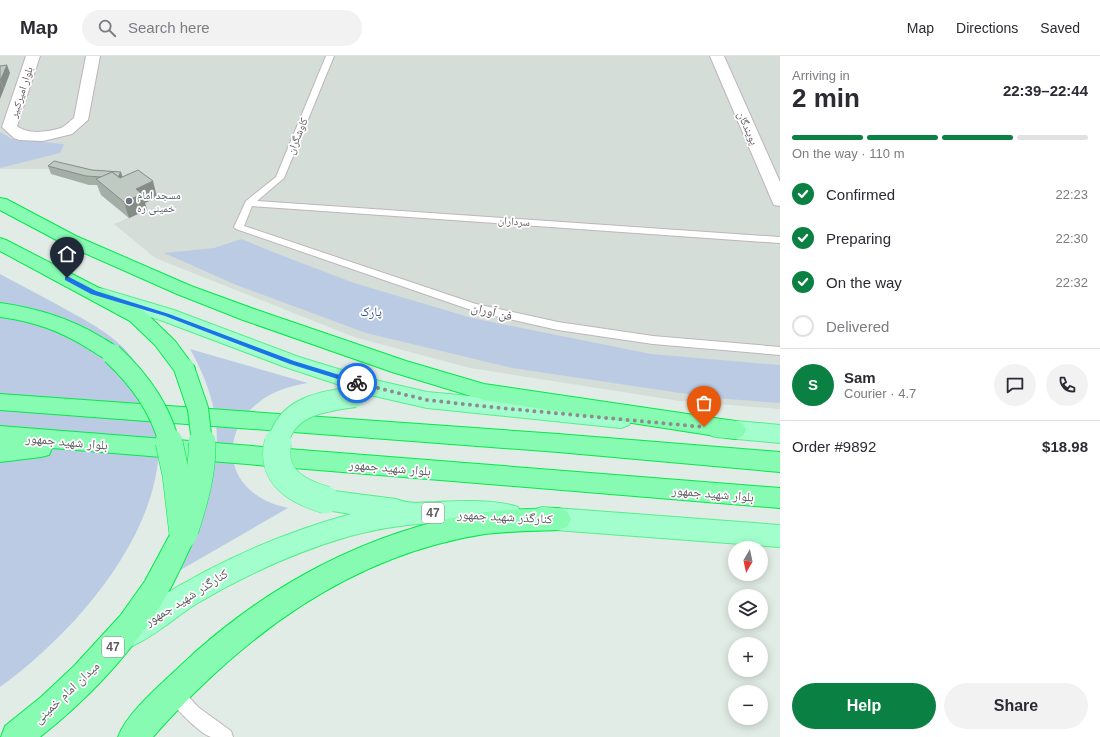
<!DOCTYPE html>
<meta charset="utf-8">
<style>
:root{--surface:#fff;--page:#f2f2f3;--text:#2b2b33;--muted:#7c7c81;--line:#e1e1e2;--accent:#0b8043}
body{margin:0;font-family:Helvetica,"Noto Naskh Arabic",sans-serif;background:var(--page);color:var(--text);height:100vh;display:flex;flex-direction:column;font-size:15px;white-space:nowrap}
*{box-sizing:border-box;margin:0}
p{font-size:13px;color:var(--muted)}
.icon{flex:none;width:22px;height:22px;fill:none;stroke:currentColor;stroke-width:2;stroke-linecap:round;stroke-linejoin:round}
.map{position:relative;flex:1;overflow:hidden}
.panel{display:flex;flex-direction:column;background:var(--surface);width:320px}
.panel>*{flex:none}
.needle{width:26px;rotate:189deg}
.tools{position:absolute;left:728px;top:485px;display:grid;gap:8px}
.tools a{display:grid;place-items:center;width:40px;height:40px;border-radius:50%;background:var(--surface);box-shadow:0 2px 10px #0003;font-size:20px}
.pin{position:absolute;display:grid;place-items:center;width:34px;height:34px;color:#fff;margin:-41px -17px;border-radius:50% 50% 50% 0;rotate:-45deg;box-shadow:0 0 4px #0007}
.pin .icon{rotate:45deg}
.courier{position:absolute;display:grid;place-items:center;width:40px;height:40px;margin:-20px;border:3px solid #1a73e8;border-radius:50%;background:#fff;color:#222;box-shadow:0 1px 5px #0007}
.headline em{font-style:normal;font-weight:700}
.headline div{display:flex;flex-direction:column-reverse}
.headline{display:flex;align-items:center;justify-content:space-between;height:68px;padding:0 12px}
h1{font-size:26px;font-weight:700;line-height:30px}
.bar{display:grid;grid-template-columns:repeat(4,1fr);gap:6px 4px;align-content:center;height:48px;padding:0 12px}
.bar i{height:5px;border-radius:3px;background:var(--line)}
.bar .on{background:var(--accent)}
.bar p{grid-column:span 4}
.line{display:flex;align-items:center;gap:10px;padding:0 12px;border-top:1px solid var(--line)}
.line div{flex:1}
.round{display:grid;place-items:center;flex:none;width:42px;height:42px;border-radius:21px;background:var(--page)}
ol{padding:0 12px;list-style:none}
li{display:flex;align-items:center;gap:12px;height:44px}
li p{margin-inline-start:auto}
li .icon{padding:4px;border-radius:50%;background:var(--accent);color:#fff;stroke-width:4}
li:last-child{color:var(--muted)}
li i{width:22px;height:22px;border:2px solid var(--line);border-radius:50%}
.button{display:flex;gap:8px;margin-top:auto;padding:8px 12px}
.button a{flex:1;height:46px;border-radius:24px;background:var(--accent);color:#fff;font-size:16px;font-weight:700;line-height:46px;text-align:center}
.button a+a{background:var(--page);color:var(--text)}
header{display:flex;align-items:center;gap:24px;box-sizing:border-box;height:56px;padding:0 20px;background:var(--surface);border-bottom:1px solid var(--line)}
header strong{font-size:19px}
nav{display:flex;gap:22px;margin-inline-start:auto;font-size:14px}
.search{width:280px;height:36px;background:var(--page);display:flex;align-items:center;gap:10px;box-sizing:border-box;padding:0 14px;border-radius:22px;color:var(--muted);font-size:15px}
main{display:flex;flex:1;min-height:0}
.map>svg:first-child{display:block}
</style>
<header>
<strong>Map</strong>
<div class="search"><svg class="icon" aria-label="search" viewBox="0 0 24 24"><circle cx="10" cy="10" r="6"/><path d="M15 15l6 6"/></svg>Search here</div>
<nav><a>Map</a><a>Directions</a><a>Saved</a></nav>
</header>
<main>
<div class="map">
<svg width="780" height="681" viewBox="0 0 780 681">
<rect width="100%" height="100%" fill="#e0ece5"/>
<!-- industrial -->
<path fill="#d5ddd8" d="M0,0H780V353L680,345L470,312L354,281L155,202L114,168L146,154L140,149L157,141L58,113H0Z"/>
<!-- green -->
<g fill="#bccbe4">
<path d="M0,76L12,83L64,88L60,97L0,112Z"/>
<path d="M241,183L278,198L354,227L472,262L651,298L780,309V347L714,342L512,312L366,277L234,228L164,197L214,192Z"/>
<path d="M0,218C19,228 39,239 58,249C86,265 117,279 135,306C147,322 149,337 153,357C155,367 159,379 159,389C158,483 72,579 0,631Z"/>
<path d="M190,293L308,327C290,330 272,335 258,347C230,368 222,409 250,434C261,444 274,449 288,452L177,516C186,489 195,462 204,435C208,424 213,412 215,401C222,364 208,325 190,293Z"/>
</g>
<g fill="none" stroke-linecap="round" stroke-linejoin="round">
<defs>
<g id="lane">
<path d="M326,0H334L284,122L257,145L780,181V187L252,150L244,170L476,248L558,266L653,280L780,291V299L653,288L558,274L474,255L236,173L234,171L246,145L276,121Z"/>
<path d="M173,628L179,630L198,651L231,675L233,681C227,681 218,681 211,681C200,678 169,647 165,636L167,630Z"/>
</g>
<g id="secondary">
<path d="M26,0H40L17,70C28,79 48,76 61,72C65,70 70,65 74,62L86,0H100L88,64L72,78L43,85L19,84L14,82L2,71Z"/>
<path d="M710,0H724L780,126V150L774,149L772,145Z"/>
</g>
<g id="primary">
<path d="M100,232L174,254L299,301L371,323L427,336L621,354L629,357L632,363L629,369L621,372L427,352L370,339L285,311L160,264L93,243L90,238L93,233Z"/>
<path d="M715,363L780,369V387L715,381L707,378L704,372L707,366Z"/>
<path d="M326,434L396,443C411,449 419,446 435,446C460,445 495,443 518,451L522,459L518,467C499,473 464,467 443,467C411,467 381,472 350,480C295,496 245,519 196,548C174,562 154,581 130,591L120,587L116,577C117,574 118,571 119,569C124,562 149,548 157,543C218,505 282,477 351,458L326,454L317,451L314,444L317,437Z"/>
<path d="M542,451L780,469V491L542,473L533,470L529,462L533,454Z"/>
</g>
<g id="highway">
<path d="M0,142L6,143L76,180L191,230L257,254L406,305L484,328L735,365L743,368L746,374L743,380L735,383L484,344L392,316L243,264L177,238L64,188L0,154Z"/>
<path d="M0,182L6,184L144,255L175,285L195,312L192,317L184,320L176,317L155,289L130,265L0,195Z"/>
<path d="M0,247C36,252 70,262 101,281C109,286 118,290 122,298L119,303C106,307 100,299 89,293C61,275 33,265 0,261Z"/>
<path d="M0,338L558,378L780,396V416L558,396L0,354Z"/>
<path d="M0,370L780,432V452L52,392L49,399L41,401L0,406Z"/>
<path d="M558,452L567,455L571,463L567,471L558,474C534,475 509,475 485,478C350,499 242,580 153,681H118C127,657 158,631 177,613C261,532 369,473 485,456C509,453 534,453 558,452Z"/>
<path d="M183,468L192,471L196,479C183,507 171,535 153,561C123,606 83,647 40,681H1L5,670L41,641L74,610L120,560L145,525L174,471Z"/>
</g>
</defs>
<!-- lane casing -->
<use href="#lane" stroke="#bdb6bb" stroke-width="2"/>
<!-- secondary casing -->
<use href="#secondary" stroke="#bdb4bb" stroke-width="2"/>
<!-- primary casing -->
<use href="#primary" stroke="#56ef8a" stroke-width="2"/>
<!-- highway casing -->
<use href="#highway" stroke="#03e94a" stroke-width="2"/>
<!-- lane -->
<use href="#lane" fill="#fff" fill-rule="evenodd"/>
<!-- secondary -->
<use href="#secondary" fill="#fff" fill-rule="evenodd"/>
<!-- primary -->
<use href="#primary" fill="#a3fecd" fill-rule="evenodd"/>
<!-- highway -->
<use href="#highway" fill="#87fbb2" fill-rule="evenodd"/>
<defs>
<path id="primary-bridge-far1" d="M278,387C286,350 323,345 355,341"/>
<path id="primary-bridge" d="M278,386C270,421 298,436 326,444"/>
<g id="highway-bridge-far1">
<path d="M112,298C139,323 160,351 169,387"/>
<path d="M184,312L198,353L202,387"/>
</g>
<g id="highway-bridge">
<path d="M169,386L176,419L183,479"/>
<path d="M185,474C194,446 203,416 202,386"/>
</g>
</defs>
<!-- primary-bridge-far1 casing -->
<use href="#primary-bridge-far1" stroke="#56ef8a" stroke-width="22" stroke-linecap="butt"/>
<!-- primary-bridge casing -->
<use href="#primary-bridge" stroke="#56ef8a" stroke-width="28" stroke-linecap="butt"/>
<!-- highway-bridge-far1 casing -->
<use href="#highway-bridge-far1" stroke="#03e94a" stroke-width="22" stroke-linecap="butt"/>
<!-- highway-bridge casing -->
<use href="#highway-bridge" stroke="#03e94a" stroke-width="28" stroke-linecap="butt"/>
<!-- primary-bridge-far1 -->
<use href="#primary-bridge-far1" stroke="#a3fecd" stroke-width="20"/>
<!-- primary-bridge -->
<use href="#primary-bridge" stroke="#a3fecd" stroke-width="27"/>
<!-- highway-bridge-far1 -->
<use href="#highway-bridge-far1" stroke="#87fbb2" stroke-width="20"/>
<!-- highway-bridge -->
<use href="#highway-bridge" stroke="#87fbb2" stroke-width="27"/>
</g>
<!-- wall -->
<path fill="#a3aea7" d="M48,110L92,114L121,116L122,121L157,141L145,147L147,154L129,162L101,139L97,129H89L51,118Z"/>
<!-- shaded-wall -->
<g fill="#858d88">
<path d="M7,9L10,17L4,33L0,25Z"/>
<path d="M0,25L4,33L0,43Z"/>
<path d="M121,116L123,124L121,130L118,121Z"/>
<path d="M153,125L157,141L145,147L147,154L129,162L124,146L136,133Z"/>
</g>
<!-- building -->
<g fill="#becac2" stroke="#858d88">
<path d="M7,9L0,25V10Z"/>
<path d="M54,105L92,114L121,116L118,121L112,116L102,121L86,120L48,110Z"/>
<path d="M138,114L153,125L136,133L142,138L124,146L96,123L112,116L120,122Z"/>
</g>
<!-- route -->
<path fill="#1a73e8" d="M65,221H69L96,235L169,258L294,305L359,325L360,327L357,329L290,308L165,260L91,238L65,224Z"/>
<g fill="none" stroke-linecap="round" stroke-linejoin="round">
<!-- done -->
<path stroke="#8d8c8f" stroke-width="4" stroke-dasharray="0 7.2" d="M357,327L427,344L500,352L704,371"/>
</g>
<!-- markers -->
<circle fill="#6b7280" stroke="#fff" stroke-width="1.5" cx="129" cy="145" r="4"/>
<g text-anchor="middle" stroke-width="3.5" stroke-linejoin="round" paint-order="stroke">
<!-- far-street labels -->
<g font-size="11" fill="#615960" stroke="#fff">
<text transform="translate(21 36) rotate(-72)" y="4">بلوار امیرکبیر</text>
<text transform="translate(748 72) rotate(66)" y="4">پویندگان</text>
<text transform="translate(297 80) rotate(-68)" y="4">کاوشگران</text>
<text transform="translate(514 165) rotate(4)" y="4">سرداران</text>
</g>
<!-- far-worship labels -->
<g font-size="11" fill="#5b616d" stroke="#fff" text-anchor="start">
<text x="137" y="143">مسجد امام<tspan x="137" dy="13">خمینی ره</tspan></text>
</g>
<!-- shield labels -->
<g fill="#fff" stroke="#908b90" stroke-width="1">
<rect x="422" y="447" width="22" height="20" rx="3"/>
<rect x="102" y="581" width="22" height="20" rx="3"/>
</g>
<g font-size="12" font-weight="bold" fill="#615960">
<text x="433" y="461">47</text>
<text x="113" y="595">47</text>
</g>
<!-- park labels -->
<g font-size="13" fill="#354f84" stroke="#fff">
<text x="371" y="260">پارک</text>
</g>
<!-- street labels -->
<g font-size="13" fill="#615960" stroke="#fff">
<text transform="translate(492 255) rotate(13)" y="5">فن آوران</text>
<text transform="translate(67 385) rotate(5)" y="5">بلوار شهید جمهور</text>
<text transform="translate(390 411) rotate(5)" y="5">بلوار شهید جمهور</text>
<text transform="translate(713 437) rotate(5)" y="5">بلوار شهید جمهور</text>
<text transform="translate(505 460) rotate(3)" y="5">کنارگذر شهید جمهور</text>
<text transform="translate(186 541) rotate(-32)" y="5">کنارگذر شهید جمهور</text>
<text transform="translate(66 636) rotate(-43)" y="5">میدان امام خمینی</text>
</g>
</g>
</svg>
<div class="tools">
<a><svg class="needle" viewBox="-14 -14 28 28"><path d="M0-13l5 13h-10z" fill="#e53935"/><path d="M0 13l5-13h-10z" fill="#7c7c81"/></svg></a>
<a><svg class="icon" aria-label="layers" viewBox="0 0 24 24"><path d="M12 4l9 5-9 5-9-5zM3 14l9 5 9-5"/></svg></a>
<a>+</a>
<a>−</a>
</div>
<div class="pin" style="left:704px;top:371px;background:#ea580c"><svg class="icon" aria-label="bag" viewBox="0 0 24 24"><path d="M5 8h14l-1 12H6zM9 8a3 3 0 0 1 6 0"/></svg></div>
<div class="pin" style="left:67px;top:222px;background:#1f2937"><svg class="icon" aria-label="home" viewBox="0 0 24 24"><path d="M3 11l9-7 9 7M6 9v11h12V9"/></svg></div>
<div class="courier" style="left:357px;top:327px"><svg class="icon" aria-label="bike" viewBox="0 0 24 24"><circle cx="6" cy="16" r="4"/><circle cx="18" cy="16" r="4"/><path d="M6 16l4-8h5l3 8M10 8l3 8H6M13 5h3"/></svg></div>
</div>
<section class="panel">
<div class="headline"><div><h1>2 min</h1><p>Arriving in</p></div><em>22:39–22:44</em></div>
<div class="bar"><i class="on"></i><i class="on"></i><i class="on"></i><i></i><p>On the way · 110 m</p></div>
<ol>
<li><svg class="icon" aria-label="check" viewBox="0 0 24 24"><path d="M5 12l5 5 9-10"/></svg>Confirmed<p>22:23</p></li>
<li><svg class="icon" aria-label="check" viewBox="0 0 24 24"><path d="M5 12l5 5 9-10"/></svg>Preparing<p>22:30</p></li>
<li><svg class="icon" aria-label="check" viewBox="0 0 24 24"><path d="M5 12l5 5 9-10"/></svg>On the way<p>22:32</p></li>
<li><i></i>Delivered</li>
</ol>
<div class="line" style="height:72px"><b class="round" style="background:var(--accent);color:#fff">S</b><div><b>Sam</b><p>Courier · 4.7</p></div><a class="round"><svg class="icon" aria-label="chat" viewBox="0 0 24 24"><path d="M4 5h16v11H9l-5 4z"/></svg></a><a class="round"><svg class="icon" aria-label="phone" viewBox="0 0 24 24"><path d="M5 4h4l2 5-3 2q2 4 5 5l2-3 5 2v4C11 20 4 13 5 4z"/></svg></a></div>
<div class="line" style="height:52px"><div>Order #9892</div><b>$18.98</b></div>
<div class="button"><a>Help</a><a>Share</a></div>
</section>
</main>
